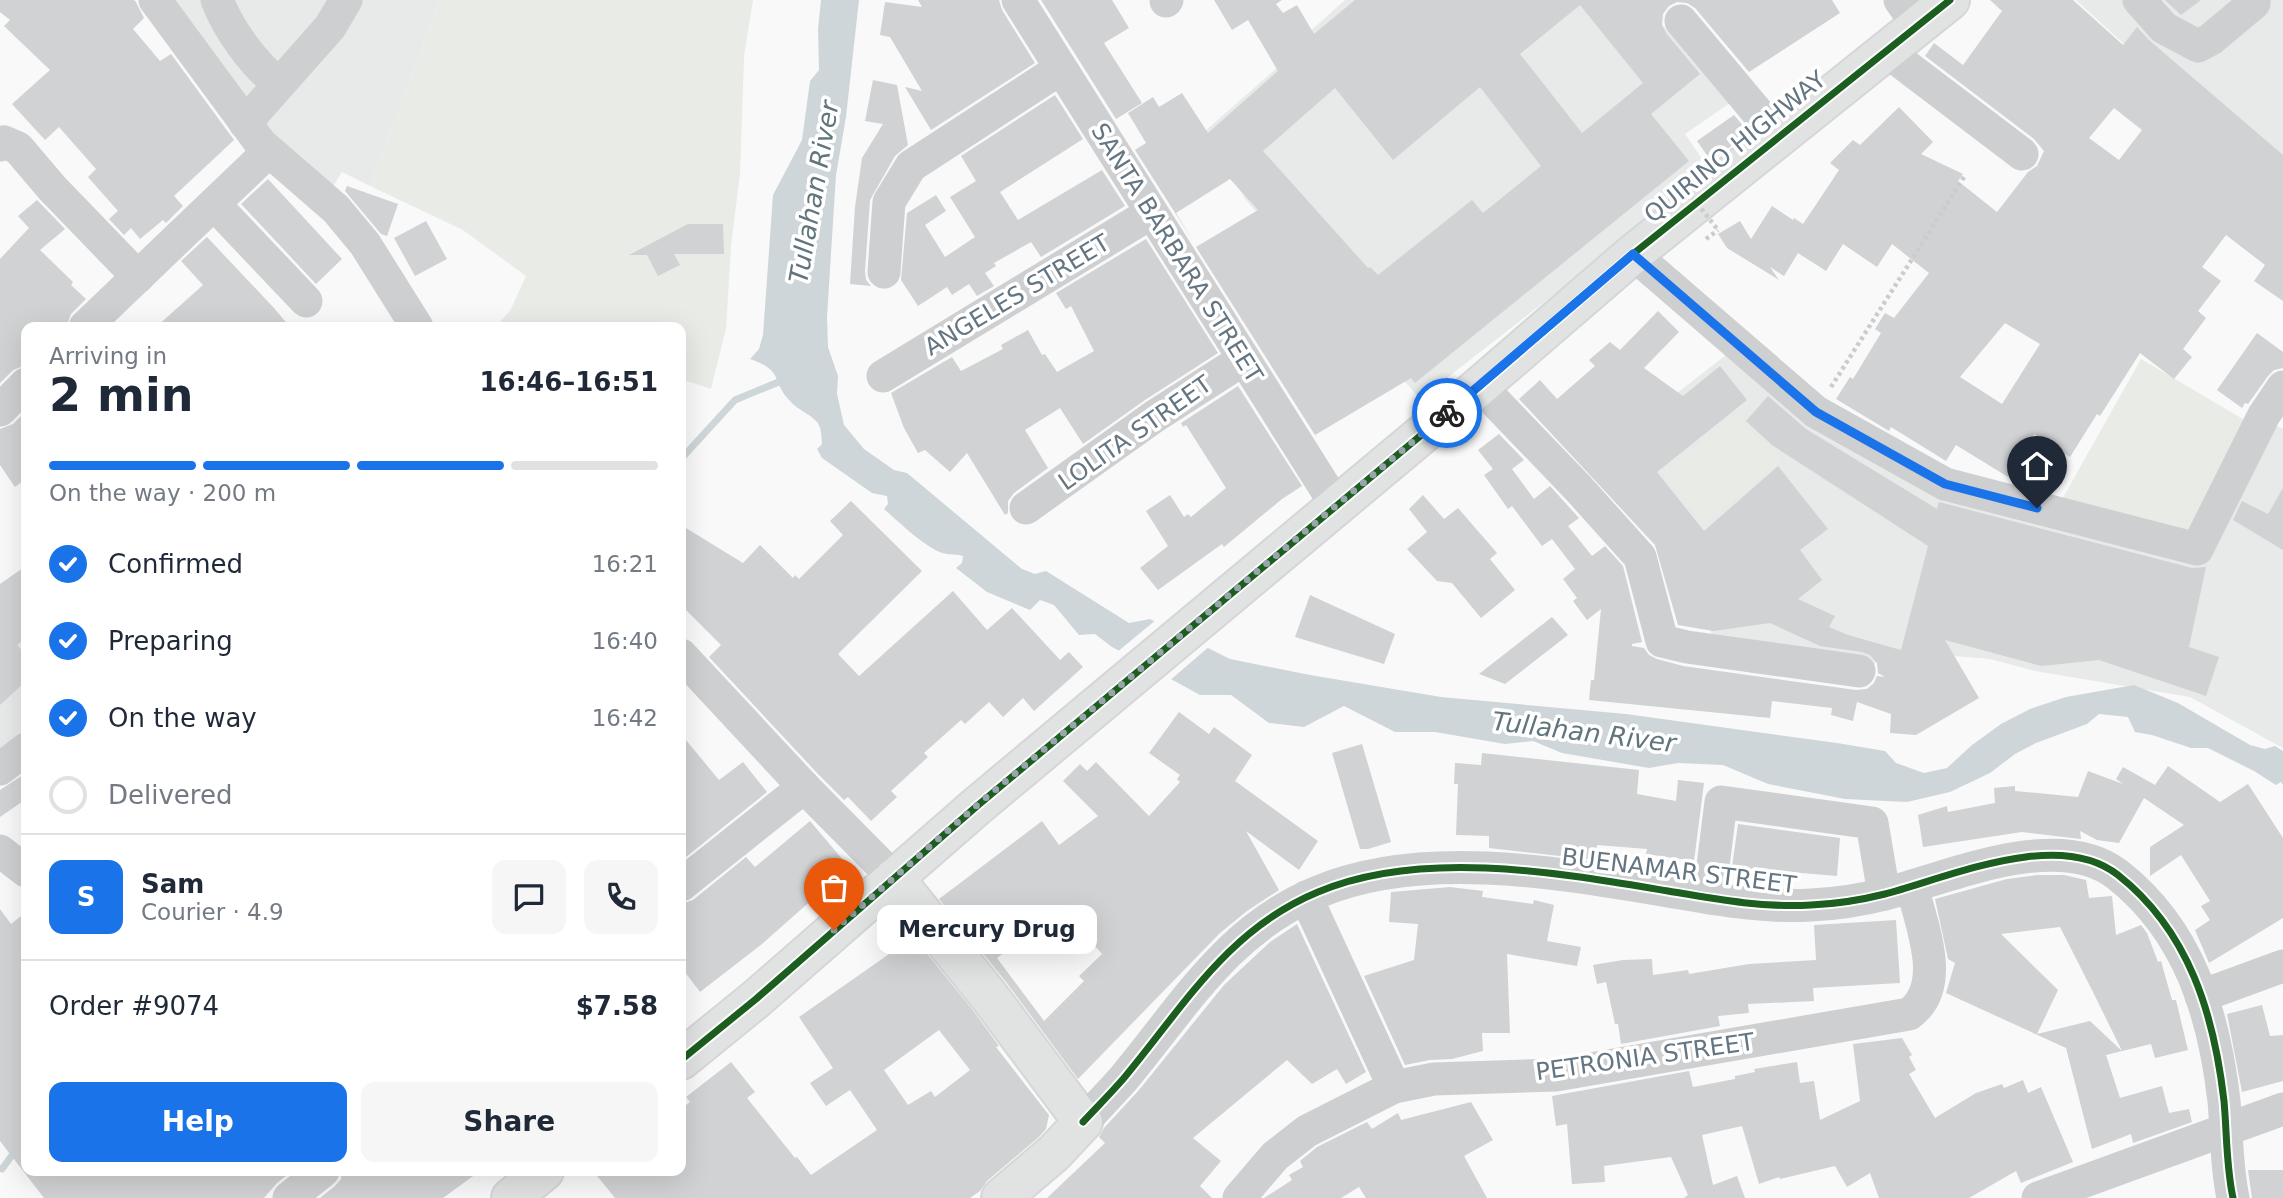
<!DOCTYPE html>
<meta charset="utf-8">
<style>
:root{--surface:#fff;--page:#f6f6f7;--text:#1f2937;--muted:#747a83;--line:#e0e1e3;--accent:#1a73e8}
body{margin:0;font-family:"DejaVu Sans",sans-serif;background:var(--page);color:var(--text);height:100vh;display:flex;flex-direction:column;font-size:26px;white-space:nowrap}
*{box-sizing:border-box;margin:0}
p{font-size:23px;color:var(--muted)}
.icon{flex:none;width:38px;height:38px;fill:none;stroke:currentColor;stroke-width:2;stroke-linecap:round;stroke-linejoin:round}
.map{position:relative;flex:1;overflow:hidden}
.sheet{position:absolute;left:21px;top:322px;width:665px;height:854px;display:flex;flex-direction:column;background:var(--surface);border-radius:14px;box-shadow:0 7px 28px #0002}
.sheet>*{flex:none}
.pin{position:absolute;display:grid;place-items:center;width:60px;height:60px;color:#fff;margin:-72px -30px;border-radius:50% 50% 50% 0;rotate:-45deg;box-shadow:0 0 7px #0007}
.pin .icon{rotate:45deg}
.courier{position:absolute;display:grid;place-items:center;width:70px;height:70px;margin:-35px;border:5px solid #1a73e8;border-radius:50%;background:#fff;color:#222;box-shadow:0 2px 9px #0007}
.bubble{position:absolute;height:49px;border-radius:14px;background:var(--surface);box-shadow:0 7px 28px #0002;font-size:23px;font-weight:700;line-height:49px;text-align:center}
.headline em{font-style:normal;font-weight:700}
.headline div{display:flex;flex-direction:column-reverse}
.headline{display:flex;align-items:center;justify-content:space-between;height:119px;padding:0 28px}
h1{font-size:46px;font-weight:700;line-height:52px}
.bar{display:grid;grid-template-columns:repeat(4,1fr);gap:10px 7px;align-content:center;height:84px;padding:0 28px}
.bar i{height:9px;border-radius:5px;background:var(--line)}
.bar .on{background:var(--accent)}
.bar p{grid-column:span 4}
.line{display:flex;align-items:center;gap:18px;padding:0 28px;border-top:2px solid var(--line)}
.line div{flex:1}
.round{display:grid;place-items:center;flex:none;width:74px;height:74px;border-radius:14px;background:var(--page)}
ol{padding:0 28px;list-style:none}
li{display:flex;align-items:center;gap:21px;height:77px}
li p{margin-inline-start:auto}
li .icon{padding:7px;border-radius:50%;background:var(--accent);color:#fff;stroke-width:4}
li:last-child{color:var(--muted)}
li i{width:38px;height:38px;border:4px solid var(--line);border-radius:50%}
.primary-button{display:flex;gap:14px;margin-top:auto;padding:14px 28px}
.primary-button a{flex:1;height:80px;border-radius:14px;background:var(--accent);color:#fff;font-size:28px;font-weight:700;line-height:80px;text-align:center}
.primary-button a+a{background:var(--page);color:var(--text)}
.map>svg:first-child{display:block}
</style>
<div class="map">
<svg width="2283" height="1198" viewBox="0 0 2283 1198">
<rect width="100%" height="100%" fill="#f9f9f9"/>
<!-- built -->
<g fill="#e8e9e9">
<path d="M160,0H440L370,186L342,172L327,196L262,139Z"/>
<path d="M1345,0H1642L1653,15L1733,101L1685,134L1711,172L1420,399L1246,200L1204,132L1287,59L1307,34Z"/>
<path d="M2076,0H2283V181L2149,67Z"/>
<path d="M1726,355L1809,421L2202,563L2270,422L2283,429V748L2190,697L2035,671L1990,659L1882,650L1873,667L1715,650L1692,548L1605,449Z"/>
<path d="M0,614L26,648V736L0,756Z"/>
</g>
<!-- green -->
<g fill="#e8ebe6">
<path d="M440,0H753L744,56L740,174L731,246L726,329L711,389L681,379V327H495L510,311L526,276L463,230L370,186Z"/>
<path d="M2141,359L2253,425L2197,546L2060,503Z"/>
<path d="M1736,415L1782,461L1703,524L1662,472Z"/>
</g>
<!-- water -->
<path fill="#ced6d9" d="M821,0H859L846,117L836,175L827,317L828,347L838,376L837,394L844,425L864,449L894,470L907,473L1022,569L1035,574L1046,571L1129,623L1150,619L1230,659L1310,675L1441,697L1626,714L1837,743L1885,751L1896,763L1924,773L1947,768L1972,745L2001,724L2030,709L2066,697L2134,685L2178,703L2250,745L2265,749L2275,746L2283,751V785L2281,782L2276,785L2254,771L2208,748H2191L2152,735L2135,732L2128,717L2099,714L2087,724L2036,743L2015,754L1990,773L1950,792L1907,802L1845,799L1768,784L1723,765L1678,763L1649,768L1562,753L1533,741L1505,744L1435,732H1395L1344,706L1304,727L1269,723L1231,695H1200L1112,647L1095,634L1079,635L1054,605L1040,600L1030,610L987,592L956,568L962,563L963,556C957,554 953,555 947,554C929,552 898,521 884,509L888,504L887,496L872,493L822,458L817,449L822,444C821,437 822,428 817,422C810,414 798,410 790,401C770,380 785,371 750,359L759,349L763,335L773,195L802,140L810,81L819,70L818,29Z"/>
<!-- pier -->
<path fill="#f9f9f9" d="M1157,619L1211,645L1168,682L1116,653Z"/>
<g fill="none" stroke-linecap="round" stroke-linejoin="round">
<!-- stream -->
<g stroke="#ced6d9" stroke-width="7">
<path d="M681,459L735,400L786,379"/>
<path d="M2,1169L26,1136"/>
</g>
</g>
<!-- building -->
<g fill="#d0d2d3" fill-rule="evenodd">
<path d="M0,0H134L136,2L144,18L133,29L160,61L171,54L234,140L174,196L183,206L166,223L163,220L140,239L131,228L124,235L109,219L118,211L88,177L96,169L59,127L45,140L12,104L50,70L4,26L10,20L0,12Z"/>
<path d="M918,0H999L1002,10L1035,63L931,130L905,87L922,91L890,37L880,35L885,2L922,7Z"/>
<path d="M1041,0H1112L1129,28L1104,43L1142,103L1116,119Z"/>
<path d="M1214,0H1282L1276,4L1283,13L1297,5L1314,34L1355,0H1832L1840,13L1749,72L1695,8L1687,3L1677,2L1669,6L1663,14L1662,25L1666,33L1700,74L1651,114L1689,161L1415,383L1411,378L1315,435L1196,247L1258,210L1230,179L1176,213L1193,241L1135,150L1146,143L1128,113L1153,97L1159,107L1182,93L1208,133L1278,71L1248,20L1232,30ZM1580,5L1643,83L1582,133L1520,54ZM1480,87L1541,166L1483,213L1472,200L1378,275L1370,267L1368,268L1263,151L1335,88L1393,160Z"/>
<path d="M1990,0H2073L2123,45L2137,27L2149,40L2283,155V301L2254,281L2265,265L2226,235L2202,267L2221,281L2198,311L2206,318L2183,349L2192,357L2174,379L2140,353L2100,416L2097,414L2070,457L2034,434L2008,477L1956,445L1946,461L1891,427L1889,431L1836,399L1850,377L1853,379L1881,333L1875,329L1885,313L1894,318L1929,273L1892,244L1877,267L1843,244L1826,271L1798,253L1784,276L1770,267L1779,280L1727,248L1718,234L1740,221L1751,239L1772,206L1793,220L1794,218L1803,224L1839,170L1830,163L1853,140L1860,145L1899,107L1933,142L1921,154L1963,174L1958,181L1997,212L2028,172L2037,166L2044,151L2034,139L1925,56L1934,43L1963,65L2002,11ZM2114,108L2142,130L2119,160L2089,138ZM2005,323L2040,344L2002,404L1960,377Z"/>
<path d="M2165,0H2201L2181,15Z"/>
<path d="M873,80L897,85L908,145L895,156L870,200L865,271L866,280L871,286L850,284L855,207L862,158L883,124L865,121Z"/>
<path d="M1055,95L1083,139L1000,192L1018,220L1102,170L1125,206L1041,257L1031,242L994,263L996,266L985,273L994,286L977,296L969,284L952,295L947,287L918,306L901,280L907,213L936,195L946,211L925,225L945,257L975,237L950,197L976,181L961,156Z"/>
<path d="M1734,115L1749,133L1711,161L1697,141Z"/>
<path d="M268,179L342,259L316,284L241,204Z"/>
<path d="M347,186L398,204L387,236L381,234L345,191Z"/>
<path d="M37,200L65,229L40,250L73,282L71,285L86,299L71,314L66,327H26V365L13,370L0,383V259L29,228L18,216Z"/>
<path d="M426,221L447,259L415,276L394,238Z"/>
<path d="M688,224H723L724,254H674L680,265L658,276L647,255H629Z"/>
<path d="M207,237L274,308L290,327H156L203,285L181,261Z"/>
<path d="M1146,239L1218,353L1145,400L1083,444L1060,408L1025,430L1048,468L1014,493L1008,501V513L1005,515L967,453L950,472L925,450L918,453L904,428L891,393L952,357L961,371L1003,349L1001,345L1028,330L1042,355L1045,354L1057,372L1094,351L1071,306L1066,309L1056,293Z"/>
<path d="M1658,311L1679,332L1644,368L1683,396L1720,366L1747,400L1657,472L1704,531L1778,466L1828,529L1800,550L1822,580L1798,599L1835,616L1829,627L1848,635L1901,650L1928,546L1772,445L1746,421L1768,396L1806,429L1937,509L1939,502L2192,568L2206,567L2189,647L2219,657L2206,696L2099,660L2041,666L1945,640L1979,698L1916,735L1890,733L1891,714L1857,702L1853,721L1831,715L1832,708L1772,701L1770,718L1589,700L1591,680H1594L1601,609L1587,620L1573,601L1577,598L1563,579L1575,569L1552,539L1542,546L1512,506L1508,509L1484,475L1493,469L1478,450L1499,434L1524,460L1512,469L1534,499L1550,486L1579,518L1568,526L1592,556L1605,546L1623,566L1642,642L1632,644V646L1644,648L1649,655L1657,659L1683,666L1856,690L1867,689L1874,683L1877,676L1885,677L1878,673L1877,663L1870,655L1862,652L1820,646L1770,623L1713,631L1678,625L1655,545L1519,399L1540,380L1557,399L1595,366L1589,360L1610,342L1620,350Z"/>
<path d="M2257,333L2283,352V368L2274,370L2268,376L2248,404L2245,403L2242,408L2217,390Z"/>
<path d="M1238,386L1302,486L1282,499L1224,547L1222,544L1158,590L1140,568L1168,546L1146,511L1170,495L1184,517L1188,514L1191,517L1226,488L1186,425L1183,427L1181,423Z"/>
<path d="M26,411V479L15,487L0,465V429L13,424Z"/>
<path d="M2283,488V550L2233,520L2242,501L2268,514Z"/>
<path d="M1423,495L1444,519L1458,508L1497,553L1490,559L1515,590L1481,618L1452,583L1437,581L1407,549L1427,532L1409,509Z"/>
<path d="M851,501L922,571L838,654L859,676L953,591L987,630L1012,608L1060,660L1069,652L1083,667L1034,711L1023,698L1003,717L989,702L965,724L961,720L924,753L928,757L891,791L897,797L871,821L848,797L844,800L818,774L709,657L721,645L681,605V525L743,563L760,545L793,578L795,575L799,579L843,535L830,521Z"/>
<path d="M26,566V638L17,645L26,655V681L0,705V584Z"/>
<path d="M1310,595L1395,634L1384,664L1295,637Z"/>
<path d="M1552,617L1568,635L1505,684L1479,674Z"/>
<path d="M1179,712L1209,734L1214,727L1252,755L1235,781L1318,841L1299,870L1246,831L1279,890L1247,911L1220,933L1078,1079L1006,982L939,899L1042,821L1059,845L1098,816L1063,781L1080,764L1087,771L1096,762L1149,816L1180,782L1177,779L1180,775L1149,753ZM1063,909L1102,954L1079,976L1084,981L1044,1021L997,958Z"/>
<path d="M681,734L719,780L743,762L767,792L681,861Z"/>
<path d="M1362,744L1391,842L1368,849H1360L1332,753Z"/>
<path d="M1482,753L1639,770L1637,794L1676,801L1678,780L1704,783L1694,861L1646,854L1647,849L1597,845L1596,860L1489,848V836L1456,835L1458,784H1454L1455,763L1481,765Z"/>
<path d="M2168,766L2220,802L2248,784L2283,838V918L2209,963L2195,930L2210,920L2201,906L2210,901L2181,855L2150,876V847L2184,825L2144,798L2119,843L2097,840L2080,831L2081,839L2022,832L1923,847L1918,815L1947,806L1948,812L1995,803L1994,788L2015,786V791L2078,797L2088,771L2123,784L2116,779L2123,767L2155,785Z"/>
<path d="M26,773V799L0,817V790Z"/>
<path d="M810,821L849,867L762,944L700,992L681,967V904L693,900L746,857L755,867Z"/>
<path d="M1738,824L1840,838L1837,876L1732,867Z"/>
<path d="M2037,875H2064L2086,880L2089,898L2112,896L2116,935L2141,925L2147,933L2158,962L2161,961L2172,1000H2176L2188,1050L2155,1058L2151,1044L2106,1055L2120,1098L2162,1086L2169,1113L2189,1109L2192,1122L2133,1143L2131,1134L2092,1149L2066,1048L1946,993L1955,963L1948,959L1935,899L2007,879ZM2060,927L2093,992L2122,1051L2090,1021L2037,1034L2058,990L2001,934Z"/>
<path d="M1450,887L1483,891L1482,897L1533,904L1534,900L1554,905L1547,941L1581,947L1577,966L1507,954L1510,1033H1482L1483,1051L1452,1059L1430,1060L1405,1065L1364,976L1414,960L1418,924L1389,922L1391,892Z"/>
<path d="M0,909L11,924L26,912V1171H292L277,1183L264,1198H44L0,1141Z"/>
<path d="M1896,920L1900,983L1813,988L1814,1001L1748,1004L1749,1013L1718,1016L1720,1026L1621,1044L1618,1024H1615L1606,982L1597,984L1593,965L1623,960L1652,959L1653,975L1688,970L1689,974L1749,964L1816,960L1814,925Z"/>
<path d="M903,924L972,1009L999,1046L996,1047L1049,1115L1046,1129L1039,1137L987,1181L980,1191L970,1198H615L593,1171H681V1109L690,1102L686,1097L731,1062L755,1092L747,1098L795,1158L797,1157L811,1175L877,1130L850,1090L826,1106L810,1083L833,1068L799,1017L892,952L883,939ZM939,1030L970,1070L935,1097L931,1091L908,1105L884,1070Z"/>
<path d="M1297,924L1366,1072L1346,1084L1337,1069L1312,1084L1287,1060L1193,1138L1221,1161L1200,1186L1212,1198H1047L1105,1143L1099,1137L1104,1128L1139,1090L1224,985L1270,942Z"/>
<path d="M2262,1005L2270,1036L2283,1035V1081L2242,1092L2227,1014Z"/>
<path d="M1902,1038L1912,1055L1909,1057L1916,1070L1909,1074L1935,1118L1976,1093L2002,1084L2004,1088L2023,1080L2028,1093L2041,1087L2073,1162L2021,1183L2016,1171L1969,1198H1879L1870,1173L1847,1187L1835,1166L1780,1179L1779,1177L1759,1184L1742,1126L1702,1135L1713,1185L1737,1176L1745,1198H1684L1688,1195L1671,1157L1604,1166L1605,1182L1572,1184L1567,1124L1556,1126L1552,1096L1689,1071L1693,1087L1735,1079V1076L1755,1072L1754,1069L1797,1062L1800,1083L1814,1081L1820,1120L1860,1101L1853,1044Z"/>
<path d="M1471,1102L1493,1140L1464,1156L1487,1198H1366L1359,1187L1341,1198H1264L1292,1180L1289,1175L1303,1167L1300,1161L1317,1147L1367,1122L1372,1129L1398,1113L1401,1120Z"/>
<path d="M2248,1170H2283V1198H2252Z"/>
<path d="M342,1171H480L443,1198H320L335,1186L341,1179Z"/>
</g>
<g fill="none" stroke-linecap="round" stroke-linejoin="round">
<defs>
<g id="major">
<path d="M894,878L989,996L1083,1122L1054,1153L1001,1198"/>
<path d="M681,1060L756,999L977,806L1480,386L1633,254L1950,0"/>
<path d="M511,1198L544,1171"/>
</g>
</defs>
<!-- major casing -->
<use href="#major" stroke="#d5d6d7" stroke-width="42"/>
<!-- path -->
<g stroke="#cbcccd" stroke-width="4.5" stroke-dasharray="3.5 3.5" stroke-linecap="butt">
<path d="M1706,239L1718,230"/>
<path d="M1831,387L1964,177"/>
</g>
<!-- minor -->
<g stroke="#cecfd0" stroke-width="33">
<path d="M155,0L261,144L336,209L365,244L417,327"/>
<path d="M217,0C229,30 253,64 279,84"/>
<path d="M1018,0L1336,505"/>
<path d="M1900,0L1918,25"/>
<path d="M2139,0L2164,28L2198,46L2211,39L2254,3V0"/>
<path d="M1166,1L1167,0"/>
<path d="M1681,21L1778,137"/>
<path d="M1885,50L2022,154"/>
<path d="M245,123L330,27L346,0"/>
<path d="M0,145L4,142L18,148L52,188L138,277"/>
<path d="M214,204L306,301"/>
<path d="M1633,254L1816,412L1945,484L2197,549L2264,415L2283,387"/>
<path d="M884,272L889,202L911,166L1060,69"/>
<path d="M85,327L268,152"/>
<path d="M883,376L1151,213"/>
<path d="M1480,386L1579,489L1640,557L1662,641L1687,647L1859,671"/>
<path d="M0,410L26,384"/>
<path d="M1026,508L1155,416L1244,359"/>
<path d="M681,655L804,787L894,878"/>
<path d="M0,769L26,749"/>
<path d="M0,851L26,871"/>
<path d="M681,885L804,787"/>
<path d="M1306,897L1394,1087"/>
<path d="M1709,898L1721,802L1872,823L1884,894"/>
<path d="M2201,996L2283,966"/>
<path d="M1083,1122C1097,1107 1111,1093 1124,1078C1184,1006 1228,929 1318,892C1422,848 1560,873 1668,891C1715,899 1763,908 1811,905C1836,904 1861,900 1885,894C1950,877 2059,828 2118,875C2189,931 2214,1014 2224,1101C2227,1134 2226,1165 2233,1198"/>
<path d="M289,1198L323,1171"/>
<path d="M1239,1198L1275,1156L1307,1131L1394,1087L1434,1079L1556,1075L1909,1014C1948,986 1921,925 1912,886"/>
<path d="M2038,1198L2283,1109"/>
</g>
<!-- major -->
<use href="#major" stroke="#e1e2e2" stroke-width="38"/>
<!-- path-bridge -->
<path stroke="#cbcccd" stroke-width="4.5" stroke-dasharray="3.5 3.5" stroke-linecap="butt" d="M1684,187L1718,230"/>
<defs>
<g id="cycleway">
<path d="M681,1060L756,999L977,806L1480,386L1633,254L1950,0"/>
<path d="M1083,1122C1097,1107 1111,1093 1124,1078C1184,1006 1228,929 1318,892C1422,848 1560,873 1668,891C1715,899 1763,908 1811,905C1836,904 1861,900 1885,894C1950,877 2059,828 2118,875C2189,931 2214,1014 2224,1101C2227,1134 2226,1165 2233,1198"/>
</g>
</defs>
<!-- cycleway casing -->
<use href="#cycleway" stroke="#fff" stroke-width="11"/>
<!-- cycleway -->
<use href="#cycleway" stroke="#1b5e20" stroke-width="7"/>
</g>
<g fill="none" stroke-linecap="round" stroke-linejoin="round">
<!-- done -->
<path stroke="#99a4ac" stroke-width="7" stroke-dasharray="0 12.6" d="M834,930L976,806L1447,413"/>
<!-- route -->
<path stroke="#1a73e8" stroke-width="9" d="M1447,413L1633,254L1816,412L1945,484L2037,508"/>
</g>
<g text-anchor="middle" stroke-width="7" stroke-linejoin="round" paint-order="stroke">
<!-- street labels -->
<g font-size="24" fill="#657683" stroke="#fff">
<text transform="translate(1735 147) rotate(-39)" y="8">QUIRINO HIGHWAY</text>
<text transform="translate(1177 253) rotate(58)" y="8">SANTA BARBARA STREET</text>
<text transform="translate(1017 295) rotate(-31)" y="8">ANGELES STREET</text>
<text transform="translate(1135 433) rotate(-35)" y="8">LOLITA STREET</text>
<text transform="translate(1679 871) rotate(7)" y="8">BUENAMAR STREET</text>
<text transform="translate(1645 1057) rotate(-8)" y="8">PETRONIA STREET</text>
</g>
<!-- water labels -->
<g font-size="26" font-style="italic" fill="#60757c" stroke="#fff">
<text transform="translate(814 192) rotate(-80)" y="9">Tullahan River</text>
<text transform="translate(1584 732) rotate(7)" y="9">Tullahan River</text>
</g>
</g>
</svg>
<div class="pin" style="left:834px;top:930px;background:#ea580c"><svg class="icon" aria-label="bag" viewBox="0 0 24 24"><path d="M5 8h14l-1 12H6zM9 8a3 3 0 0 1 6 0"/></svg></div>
<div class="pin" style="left:2037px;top:508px;background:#1f2937"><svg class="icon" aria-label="home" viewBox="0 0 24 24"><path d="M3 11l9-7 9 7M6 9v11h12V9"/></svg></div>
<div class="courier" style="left:1447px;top:413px"><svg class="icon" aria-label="bike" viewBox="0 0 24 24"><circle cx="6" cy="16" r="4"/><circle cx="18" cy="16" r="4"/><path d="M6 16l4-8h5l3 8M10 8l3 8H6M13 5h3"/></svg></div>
<div class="bubble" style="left:877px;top:905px;width:220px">Mercury Drug</div>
<section class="sheet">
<div class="headline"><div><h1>2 min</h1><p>Arriving in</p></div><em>16:46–16:51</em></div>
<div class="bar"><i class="on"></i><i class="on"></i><i class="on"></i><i></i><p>On the way · 200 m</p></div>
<ol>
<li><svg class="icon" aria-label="check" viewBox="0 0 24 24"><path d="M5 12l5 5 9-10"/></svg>Confirmed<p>16:21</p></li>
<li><svg class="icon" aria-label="check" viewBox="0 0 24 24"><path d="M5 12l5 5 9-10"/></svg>Preparing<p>16:40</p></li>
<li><svg class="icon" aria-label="check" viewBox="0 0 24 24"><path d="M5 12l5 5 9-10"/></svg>On the way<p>16:42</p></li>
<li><i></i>Delivered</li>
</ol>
<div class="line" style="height:126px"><b class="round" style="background:var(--accent);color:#fff">S</b><div><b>Sam</b><p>Courier · 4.9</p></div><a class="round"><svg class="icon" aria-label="chat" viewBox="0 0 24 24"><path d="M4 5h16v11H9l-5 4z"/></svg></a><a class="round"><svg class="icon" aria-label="phone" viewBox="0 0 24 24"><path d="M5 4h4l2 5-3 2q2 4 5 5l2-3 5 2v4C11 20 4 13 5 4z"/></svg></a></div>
<div class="line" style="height:91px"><div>Order #9074</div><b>$7.58</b></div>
<div class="primary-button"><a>Help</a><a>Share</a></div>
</section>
</div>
